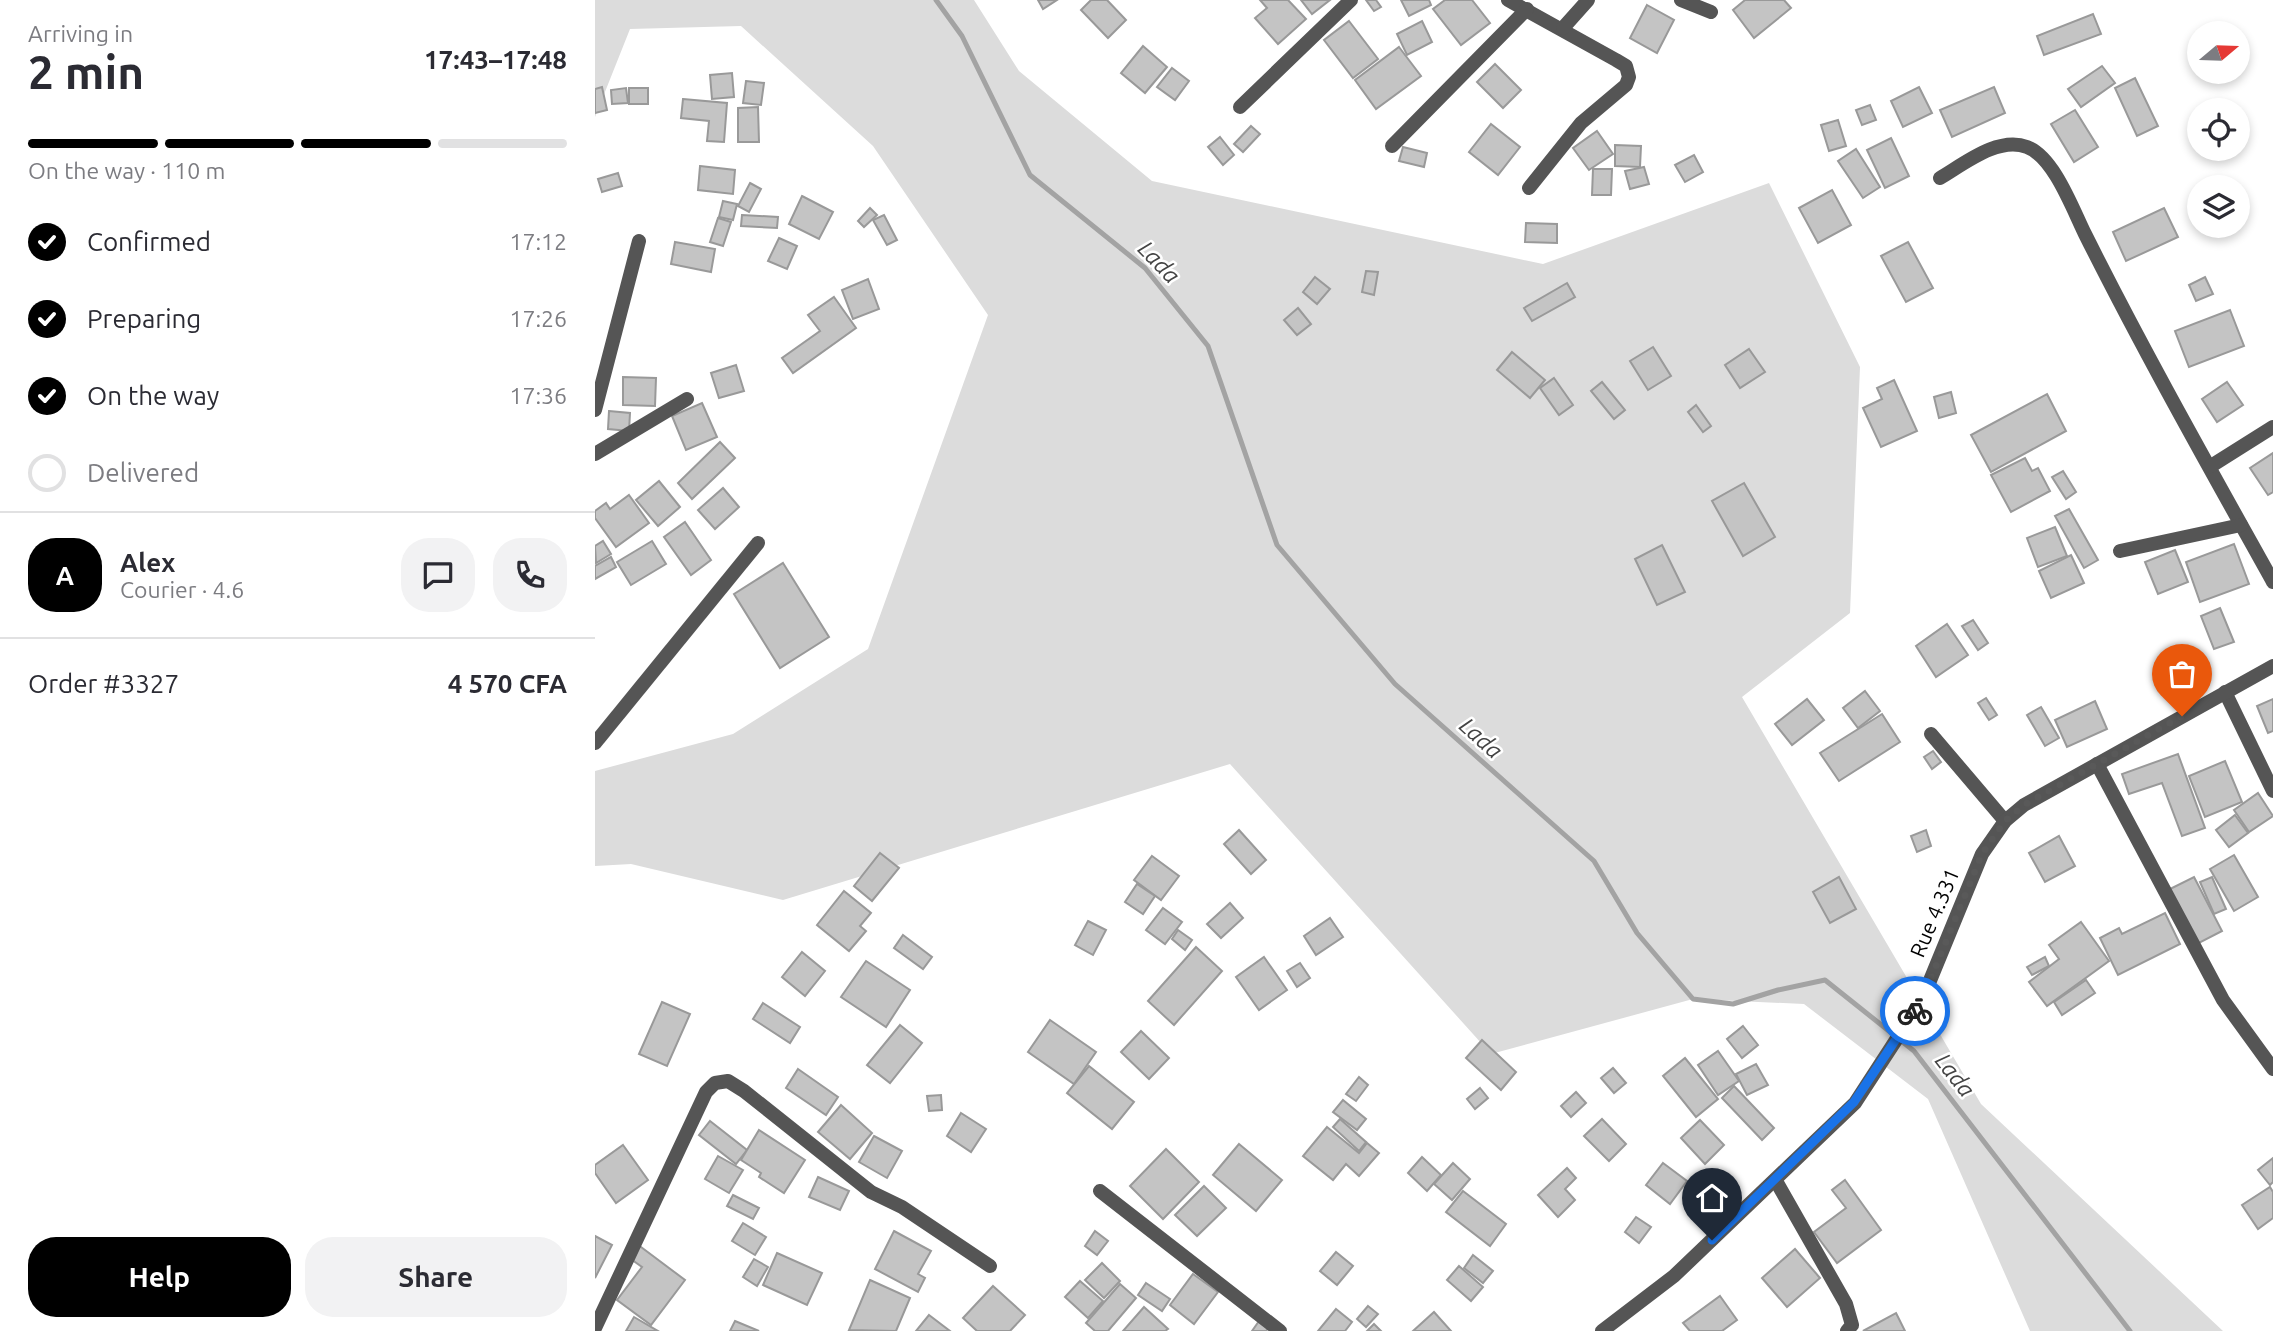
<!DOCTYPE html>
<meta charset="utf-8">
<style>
:root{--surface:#fff;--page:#f2f2f3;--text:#2b2b33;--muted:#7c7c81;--line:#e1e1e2;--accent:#000}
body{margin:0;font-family:Ubuntu,sans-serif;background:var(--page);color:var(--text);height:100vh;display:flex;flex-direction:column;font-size:26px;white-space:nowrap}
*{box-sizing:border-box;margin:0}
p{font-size:23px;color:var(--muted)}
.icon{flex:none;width:38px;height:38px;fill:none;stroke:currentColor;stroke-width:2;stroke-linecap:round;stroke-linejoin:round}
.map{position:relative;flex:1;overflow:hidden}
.panel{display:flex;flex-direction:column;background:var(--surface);width:595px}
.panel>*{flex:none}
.needle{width:46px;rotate:71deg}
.controls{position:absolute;left:1592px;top:21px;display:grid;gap:14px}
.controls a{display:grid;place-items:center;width:63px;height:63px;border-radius:50%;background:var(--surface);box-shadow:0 4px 10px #0003;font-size:35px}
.pin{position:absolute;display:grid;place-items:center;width:60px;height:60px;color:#fff;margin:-72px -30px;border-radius:50% 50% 50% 0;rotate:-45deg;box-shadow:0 0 7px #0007}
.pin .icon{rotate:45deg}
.courier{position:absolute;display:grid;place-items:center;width:70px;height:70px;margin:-35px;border:5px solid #1a73e8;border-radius:50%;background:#fff;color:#222;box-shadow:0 2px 9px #0007}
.overview em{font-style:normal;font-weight:700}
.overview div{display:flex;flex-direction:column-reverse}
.overview{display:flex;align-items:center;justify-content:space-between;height:119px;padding:0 28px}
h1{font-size:46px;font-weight:700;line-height:52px}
.bar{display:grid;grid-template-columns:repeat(4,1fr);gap:10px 7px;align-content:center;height:84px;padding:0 28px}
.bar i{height:9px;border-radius:5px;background:var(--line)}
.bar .selected{background:var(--accent)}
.bar p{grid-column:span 4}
.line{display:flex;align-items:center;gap:18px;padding:0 28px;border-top:2px solid var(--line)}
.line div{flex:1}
.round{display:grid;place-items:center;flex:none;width:74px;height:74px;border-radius:28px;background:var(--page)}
ol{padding:0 28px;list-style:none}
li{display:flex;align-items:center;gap:21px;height:77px}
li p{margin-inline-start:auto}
li .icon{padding:7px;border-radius:50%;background:var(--accent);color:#fff;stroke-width:4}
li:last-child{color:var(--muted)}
li i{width:38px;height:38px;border:4px solid var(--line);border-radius:50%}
.action{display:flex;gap:14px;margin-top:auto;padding:14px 28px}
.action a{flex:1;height:80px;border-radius:28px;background:var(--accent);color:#fff;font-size:28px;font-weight:700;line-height:80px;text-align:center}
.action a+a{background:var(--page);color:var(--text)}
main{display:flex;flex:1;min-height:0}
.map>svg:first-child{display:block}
</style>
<main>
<section class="panel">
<div class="overview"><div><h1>2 min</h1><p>Arriving in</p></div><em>17:43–17:48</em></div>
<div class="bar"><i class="selected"></i><i class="selected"></i><i class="selected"></i><i></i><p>On the way · 110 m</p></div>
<ol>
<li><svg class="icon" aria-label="check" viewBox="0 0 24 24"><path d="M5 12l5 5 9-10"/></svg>Confirmed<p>17:12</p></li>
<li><svg class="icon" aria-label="check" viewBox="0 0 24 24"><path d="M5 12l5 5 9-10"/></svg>Preparing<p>17:26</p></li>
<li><svg class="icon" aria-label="check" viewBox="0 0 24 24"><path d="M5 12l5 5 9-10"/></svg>On the way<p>17:36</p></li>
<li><i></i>Delivered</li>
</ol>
<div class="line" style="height:126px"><b class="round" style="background:var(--accent);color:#fff">A</b><div><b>Alex</b><p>Courier · 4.6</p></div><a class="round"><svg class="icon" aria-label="chat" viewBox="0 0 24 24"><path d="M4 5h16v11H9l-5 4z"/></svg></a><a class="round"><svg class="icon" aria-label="phone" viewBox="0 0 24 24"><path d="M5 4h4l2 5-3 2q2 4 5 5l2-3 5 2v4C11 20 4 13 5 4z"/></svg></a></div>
<div class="line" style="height:91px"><div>Order #3327</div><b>4 570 CFA</b></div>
<div class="action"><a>Help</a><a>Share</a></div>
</section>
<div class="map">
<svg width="1678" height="1331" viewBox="0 0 1678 1331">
<rect width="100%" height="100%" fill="#fff"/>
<!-- green -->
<path fill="#dcdcdc" d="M0,0H379L424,71L557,181L948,264L1174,183L1265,367L1255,613L1147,697L1386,1104L1628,1331H1435L1333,1099L1209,1004L1098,999L896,1054L635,764L188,900L36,864L0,866V771L138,734L273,649L393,315L278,146L146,26L35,29L0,117Z"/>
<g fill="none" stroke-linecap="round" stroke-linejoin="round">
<!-- stream -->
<path stroke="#a3a3a3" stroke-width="5" d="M341,0L367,36L435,175L550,268L613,346L682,545L800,684L999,861L1042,933L1098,999L1138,1004L1183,990L1230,980L1319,1051L1535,1331"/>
</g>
<!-- building -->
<g fill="#c4c4c4" stroke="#999" stroke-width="2">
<path d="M443,0H462L448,9Z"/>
<path d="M496,0H512L531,20L513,38L486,10Z"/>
<path d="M665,0H693L711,19L683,44L660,18L672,8Z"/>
<path d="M706,0H735L717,14Z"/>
<path d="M771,0H781L786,7L779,11Z"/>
<path d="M806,0H834L836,5L814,16Z"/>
<path d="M850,0H877L895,23L866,45L838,9Z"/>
<path d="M1150,0H1189L1196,8L1159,38L1138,10Z"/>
<path d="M1052,5L1079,20L1062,53L1035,38Z"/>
<path d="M1498,14L1506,34L1449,55L1442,36Z"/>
<path d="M754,21L783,59L758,78L729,40Z"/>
<path d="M827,21L837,42L812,55L802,34Z"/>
<path d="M548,46L572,67L550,93L526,73Z"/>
<path d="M804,47L826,76L781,109L760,80Z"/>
<path d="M900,64L926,90L908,108L882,82Z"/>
<path d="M1507,66L1520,83L1486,107L1473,89Z"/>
<path d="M577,68L594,81L580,100L562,87Z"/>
<path d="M137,73L139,97L117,99L115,75Z"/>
<path d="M1540,78L1563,126L1542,136L1520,88Z"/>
<path d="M151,81L169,83L166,105L148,103Z"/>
<path d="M7,87L12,110L0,113V89Z"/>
<path d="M1324,87L1337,113L1308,127L1296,101Z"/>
<path d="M1399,87L1410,113L1357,137L1345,110Z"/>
<path d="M31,88L33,103L17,104L16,90Z"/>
<rect x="34" y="88" width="19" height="16"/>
<path d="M88,99L132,103L129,142L112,141L114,121L86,118Z"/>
<path d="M1275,105L1281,120L1267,125L1261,110Z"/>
<path d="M163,107L164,142H143V108Z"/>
<path d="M1480,110L1503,147L1479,162L1456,124Z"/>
<path d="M1243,120L1251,146L1234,151L1226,125Z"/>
<path d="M896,124L925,147L903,175L874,152Z"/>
<path d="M656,126L665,134L648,152L639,144Z"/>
<path d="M1002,131L1018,154L994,170L978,148Z"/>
<path d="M625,137L639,155L628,165L613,147Z"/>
<path d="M1296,138L1314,176L1290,188L1272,150Z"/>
<path d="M1020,145L1046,146L1045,167L1020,166Z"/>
<path d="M808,147L832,153L829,167L804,161Z"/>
<path d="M1261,149L1285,187L1268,198L1243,161Z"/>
<path d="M1099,155L1108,172L1090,182L1080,165Z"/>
<path d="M105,166L140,170L138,194L103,190Z"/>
<path d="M1049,167L1054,184L1035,189L1030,171Z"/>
<path d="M998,169H1017L1016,195H997Z"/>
<path d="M23,173L27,186L7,192L3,179Z"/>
<path d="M155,183L166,189L154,212L143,206Z"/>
<path d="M1237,190L1256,225L1223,243L1204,208Z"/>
<path d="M207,196L238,212L224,239L194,224Z"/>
<path d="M128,201L142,204L138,220L124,217Z"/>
<path d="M275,208L282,215L269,227L263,221Z"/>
<path d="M1569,208L1583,237L1531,261L1518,232Z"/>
<path d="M147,215L183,217L182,228L146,226Z"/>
<path d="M289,215L302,240L292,245L278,220Z"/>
<path d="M123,218L136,222L128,246L115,242Z"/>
<path d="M931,223L962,224V243L930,242Z"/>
<path d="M184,238L202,246L192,269L173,261Z"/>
<path d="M80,242L120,249L116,272L76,264Z"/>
<path d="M1313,242L1338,288L1311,302L1286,256Z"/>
<path d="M771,271L783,272L779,295L767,292Z"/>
<path d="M720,277L735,289L722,304L708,292Z"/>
<path d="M1610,277L1618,294L1601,301L1594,285Z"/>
<path d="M273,279L284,309L258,319L247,290Z"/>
<path d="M972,283L980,297L937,321L929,308Z"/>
<path d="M239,297L261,328L198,373L187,358L225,331L213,315Z"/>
<path d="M703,308L716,324L702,335L689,320Z"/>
<path d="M1635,310L1649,346L1594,367L1580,331Z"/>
<path d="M1058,347L1076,376L1053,390L1035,361Z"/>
<path d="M1154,349L1170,372L1145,388L1130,365Z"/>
<path d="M917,352L950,380L935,398L902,370Z"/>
<path d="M141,365L149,391L124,398L116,373Z"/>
<path d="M28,377L61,378L60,406L28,405Z"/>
<path d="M959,378L978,405L964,415L945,388Z"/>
<path d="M1299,380L1322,431L1286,447L1268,408L1287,399L1282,388Z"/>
<path d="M1007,382L1030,410L1019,419L996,391Z"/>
<path d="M1632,382L1648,405L1622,422L1607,399Z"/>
<path d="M1356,392L1361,413L1344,418L1339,397Z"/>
<path d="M1452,394L1471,431L1396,472L1376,435Z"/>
<path d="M107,403L122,437L91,450L77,416Z"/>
<path d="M1101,405L1116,426L1108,432L1093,412Z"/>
<path d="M14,411L35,413L34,431L13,429Z"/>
<path d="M125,442L140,458L97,499L83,483Z"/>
<path d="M1678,453V492L1673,495L1655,468Z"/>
<path d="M1430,458L1437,471L1443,468L1455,491L1416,512L1396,475Z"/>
<path d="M1468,471L1481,492L1471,499L1457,477Z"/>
<path d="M64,481L85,507L63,526L41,500Z"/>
<path d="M1149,483L1180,537L1148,556L1117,501Z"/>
<path d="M128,488L144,507L120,529L103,510Z"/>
<path d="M34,495L54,523L21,547L0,518V511L11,503L15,509Z"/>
<path d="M1474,509L1503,560L1489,568L1460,516Z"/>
<path d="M90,522L116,560L96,575L69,537Z"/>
<path d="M1460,527L1472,556L1443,567L1432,538Z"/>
<path d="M8,541L16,554L1,563L0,546Z"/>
<path d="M57,541L71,564L36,585L22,562Z"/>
<path d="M1639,544L1654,584L1605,602L1591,562Z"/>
<path d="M1067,545L1090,592L1062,605L1040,559Z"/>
<path d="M1580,550L1593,582L1563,594L1550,562Z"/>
<path d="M1476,555L1489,583L1456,598L1444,571Z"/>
<path d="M16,557L21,567L0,579V566Z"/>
<path d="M188,563L234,637L185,668L139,594Z"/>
<path d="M1625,608L1639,642L1619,649L1606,616Z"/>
<path d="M1378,620L1393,643L1383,650L1367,626Z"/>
<path d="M1352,624L1373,655L1341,677L1321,646Z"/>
<path d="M1270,691L1285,711L1263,728L1248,708Z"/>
<path d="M1391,698L1402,715L1394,720L1383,703Z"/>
<path d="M1212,699L1229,720L1197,745L1180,724Z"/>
<path d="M1678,699V731L1673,733L1662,706Z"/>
<path d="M1500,701L1512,729L1472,747L1460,720Z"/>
<path d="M1446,707L1464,738L1450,746L1432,715Z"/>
<path d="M1287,714L1305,742L1244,781L1225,753Z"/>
<path d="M1338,751L1346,762L1337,769L1329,757Z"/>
<path d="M1583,754L1610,828L1587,836L1567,783L1534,794L1527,774Z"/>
<path d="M1630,761L1647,802L1610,817L1594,776Z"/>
<path d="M1663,793L1678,816L1654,832L1639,810Z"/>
<path d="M1640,815L1653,833L1634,847L1621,830Z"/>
<path d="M644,830L671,860L656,874L629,844Z"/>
<path d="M1331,830L1336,846L1322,852L1316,836Z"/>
<path d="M1464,836L1480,866L1450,882L1434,853Z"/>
<path d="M285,853L304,868L277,901L259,886Z"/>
<path d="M1639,855L1663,897L1639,911L1615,869Z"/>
<path d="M557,856L584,876L566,900L539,880Z"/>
<path d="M1244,877L1261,909L1235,923L1218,892Z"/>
<path d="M1599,877L1627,931L1600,945L1571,891Z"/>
<path d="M1617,877L1631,909L1619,914L1605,882Z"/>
<path d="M542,884L560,896L548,914L530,902Z"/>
<path d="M249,891L276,913L265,926L271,931L254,951L222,925Z"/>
<path d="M635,903L648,918L626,938L612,924Z"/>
<path d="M568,908L587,922L570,944L551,930Z"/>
<path d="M1570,913L1585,944L1523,975L1505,938L1524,928L1527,934Z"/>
<path d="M735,918L748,937L721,955L709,936Z"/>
<path d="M493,921L511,930L498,955L480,945Z"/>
<path d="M1486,922L1514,961L1452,1006L1434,982L1464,959L1454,945Z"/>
<path d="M583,930L597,940L590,950L577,939Z"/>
<path d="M308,935L337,957L328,969L299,948Z"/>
<path d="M601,947L627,971L579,1025L553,1001Z"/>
<path d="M207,952L230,971L210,996L187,977Z"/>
<path d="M669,957L692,990L664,1010L641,977Z"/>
<path d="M1450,957L1454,966L1437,975L1432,967Z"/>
<path d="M271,961L315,990L291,1027L246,997Z"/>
<path d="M705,963L715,978L702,987L692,971Z"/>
<path d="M1491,980L1500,993L1467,1015L1459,1002Z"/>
<path d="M67,1002L95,1014L72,1066L44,1054Z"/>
<path d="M168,1003L205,1027L195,1043L158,1019Z"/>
<path d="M455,1020L501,1052L479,1084L433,1052Z"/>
<path d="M305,1025L327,1043L295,1083L272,1065Z"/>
<path d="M1148,1026L1163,1045L1147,1058L1132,1039Z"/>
<path d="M546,1031L574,1058L554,1079L526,1052Z"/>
<path d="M887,1040L921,1072L906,1090L871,1058Z"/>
<path d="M1123,1051L1144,1081L1123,1095L1103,1065Z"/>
<path d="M1090,1058L1123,1099L1101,1117L1068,1076Z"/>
<path d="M1161,1064L1173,1085L1152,1095L1141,1074Z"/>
<path d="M494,1066L539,1102L517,1129L472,1093Z"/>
<path d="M1018,1068L1031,1083L1019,1093L1006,1078Z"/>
<path d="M203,1069L243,1097L231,1115L191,1088Z"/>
<path d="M764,1077L773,1085L761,1101L751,1094Z"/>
<path d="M1139,1086L1179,1128L1167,1140L1127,1098Z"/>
<path d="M885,1088L893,1098L880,1109L872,1099Z"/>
<path d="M981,1092L991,1103L976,1117L966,1106Z"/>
<path d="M346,1095L347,1110L334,1111L332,1096Z"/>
<path d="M748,1100L771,1119L762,1130L738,1112Z"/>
<path d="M246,1105L277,1133L255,1159L223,1132Z"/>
<path d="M366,1113L391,1129L376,1152L352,1136Z"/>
<path d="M745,1119L771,1142L764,1151L738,1127Z"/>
<path d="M1007,1119L1031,1144L1014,1161L989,1136Z"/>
<path d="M1105,1120L1129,1145L1110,1164L1086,1138Z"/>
<path d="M115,1121L152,1150L141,1164L104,1135Z"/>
<path d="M732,1127L764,1153L772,1143L784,1153L764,1176L751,1164L738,1180L708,1156Z"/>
<path d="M164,1130L210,1160L189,1193L164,1177L166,1173L146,1160Z"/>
<path d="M279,1136L307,1151L292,1178L264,1162Z"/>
<path d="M644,1144L687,1180L661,1211L618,1175Z"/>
<path d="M28,1145L53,1180L21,1203L0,1173V1165Z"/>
<path d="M571,1149L604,1182L568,1219L535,1186Z"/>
<path d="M123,1156L148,1170L134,1193L110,1179Z"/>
<path d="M827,1157L846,1175L832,1191L813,1173Z"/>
<path d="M1678,1158V1182L1675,1185L1663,1170Z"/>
<path d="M858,1163L875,1179L857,1200L839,1184Z"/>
<path d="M1068,1163L1092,1181L1075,1204L1051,1185Z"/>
<path d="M972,1168L981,1178L970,1189L980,1200L963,1217L943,1195Z"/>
<path d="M223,1177L254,1191L245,1210L214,1197Z"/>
<path d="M1250,1180L1286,1230L1242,1263L1219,1232L1251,1208L1237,1190Z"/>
<path d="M609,1186L631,1208L602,1236L580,1215Z"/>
<path d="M1675,1187L1678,1192V1218L1663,1229L1647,1205Z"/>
<path d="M868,1191L911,1224L895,1246L851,1212Z"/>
<path d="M138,1195L164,1208L158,1219L132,1206Z"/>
<path d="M1041,1217L1056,1227L1044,1243L1030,1232Z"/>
<path d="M148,1223L171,1237L160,1255L137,1241Z"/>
<path d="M299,1231L336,1251L323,1274L330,1278L323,1292L280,1269Z"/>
<path d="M500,1231L513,1241L502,1255L490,1246Z"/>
<path d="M0,1236L17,1245L0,1278Z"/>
<path d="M42,1244L90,1280L56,1325L22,1300L47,1267L33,1257Z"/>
<path d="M1200,1249L1225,1278L1192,1307L1167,1278Z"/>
<path d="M741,1252L758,1266L742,1285L725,1271Z"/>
<path d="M182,1253L227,1273L212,1305L168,1285Z"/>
<path d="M878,1255L898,1271L888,1283L869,1268Z"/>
<path d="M159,1259L173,1267L162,1286L148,1277Z"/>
<path d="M507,1263L525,1281L509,1298L490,1280Z"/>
<path d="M864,1266L888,1287L876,1301L852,1280Z"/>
<path d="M598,1274L623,1292L599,1324L575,1305Z"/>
<path d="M275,1280L315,1298L301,1331L254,1330Z"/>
<path d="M485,1281L508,1301L493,1318L470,1297Z"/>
<path d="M551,1283L575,1299L567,1311L543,1295Z"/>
<path d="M525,1284L541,1298L513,1331H500L491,1323Z"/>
<path d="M398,1286L430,1315L415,1331H382L368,1318Z"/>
<path d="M1125,1296L1142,1320L1127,1331H1095L1088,1323Z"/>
<path d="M773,1306L783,1314L771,1327L762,1319Z"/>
<path d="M549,1307L573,1329L570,1331H528Z"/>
<path d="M741,1309L757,1322L750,1331H723Z"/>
<path d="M839,1312L856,1331H818Z"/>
<path d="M1301,1313L1310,1331H1268Z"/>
<path d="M334,1315L355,1331H321Z"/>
<path d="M39,1317L63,1331H31Z"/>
<path d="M140,1321L164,1331H135Z"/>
<path d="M664,1321L674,1327L671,1331H657Z"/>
<path d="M779,1324L786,1331H772Z"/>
</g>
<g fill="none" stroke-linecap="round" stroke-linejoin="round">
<!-- minor -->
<g stroke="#555" stroke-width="14">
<path d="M913,0L1021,60L1031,66L1034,77L1031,85L986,123L934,188"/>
<path d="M1086,0L1116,12"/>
<path d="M968,28L993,0"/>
<path d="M645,107L756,0"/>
<path d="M797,146L932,9"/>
<path d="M1345,178C1369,164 1403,136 1432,147C1459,157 1478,210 1490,234C1549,352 1614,467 1678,582"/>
<path d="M0,410L44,241"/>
<path d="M0,454L92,399"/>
<path d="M1616,466L1678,427"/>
<path d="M1525,551L1646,525"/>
<path d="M1630,692L1678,791"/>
<path d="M1336,734L1410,821"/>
<path d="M0,743L163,543"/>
<path d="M1502,764L1628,1000L1678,1069"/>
<path d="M1181,1181L1251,1304L1257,1325L1252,1331"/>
<path d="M505,1191L685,1331"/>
<path d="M0,1328L111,1092L120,1083L133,1081L149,1091L276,1192L307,1207L395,1266"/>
<path d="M1007,1331L1079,1276L1260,1103L1327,1000L1387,854L1410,821L1429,805L1678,666"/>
</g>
</g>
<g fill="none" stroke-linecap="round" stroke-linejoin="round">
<!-- done -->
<path stroke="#595959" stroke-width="7" stroke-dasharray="0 12.6" d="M1320,1011L1327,1000L1387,854L1410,821L1429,805L1587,716"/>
<!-- route -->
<path stroke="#1a73e8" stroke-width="9" d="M1117,1240L1259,1102L1320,1011"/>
</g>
<g text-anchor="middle" stroke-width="5" stroke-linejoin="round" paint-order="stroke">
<!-- street labels -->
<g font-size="21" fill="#000" stroke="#fff">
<text transform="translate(1340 913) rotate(-67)" y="7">Rue 4.331</text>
</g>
<!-- water labels -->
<g font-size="23" font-style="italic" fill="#444" stroke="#fff">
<text transform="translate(564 262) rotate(46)" y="8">Lada</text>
<text transform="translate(886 738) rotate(42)" y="8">Lada</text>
<text transform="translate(1360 1075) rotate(52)" y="8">Lada</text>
</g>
</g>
</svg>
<div class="controls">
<a><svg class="needle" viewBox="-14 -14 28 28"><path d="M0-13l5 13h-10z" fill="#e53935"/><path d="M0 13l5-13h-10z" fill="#7c7c81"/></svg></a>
<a><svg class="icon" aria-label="locate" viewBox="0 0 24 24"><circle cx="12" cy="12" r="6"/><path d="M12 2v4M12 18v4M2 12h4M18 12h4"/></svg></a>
<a><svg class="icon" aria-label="layers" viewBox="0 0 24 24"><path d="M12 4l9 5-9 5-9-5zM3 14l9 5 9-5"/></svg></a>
</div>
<div class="pin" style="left:1587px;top:716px;background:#ea580c"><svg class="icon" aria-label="bag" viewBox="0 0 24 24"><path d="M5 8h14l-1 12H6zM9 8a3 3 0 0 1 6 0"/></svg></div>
<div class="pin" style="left:1117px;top:1240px;background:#1f2937"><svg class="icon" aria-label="home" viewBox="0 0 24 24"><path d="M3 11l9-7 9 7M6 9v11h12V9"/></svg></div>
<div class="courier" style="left:1320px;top:1011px"><svg class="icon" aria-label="bike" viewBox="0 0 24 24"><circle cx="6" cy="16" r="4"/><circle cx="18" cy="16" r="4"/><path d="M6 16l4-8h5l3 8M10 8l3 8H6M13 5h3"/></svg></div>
</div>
</main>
